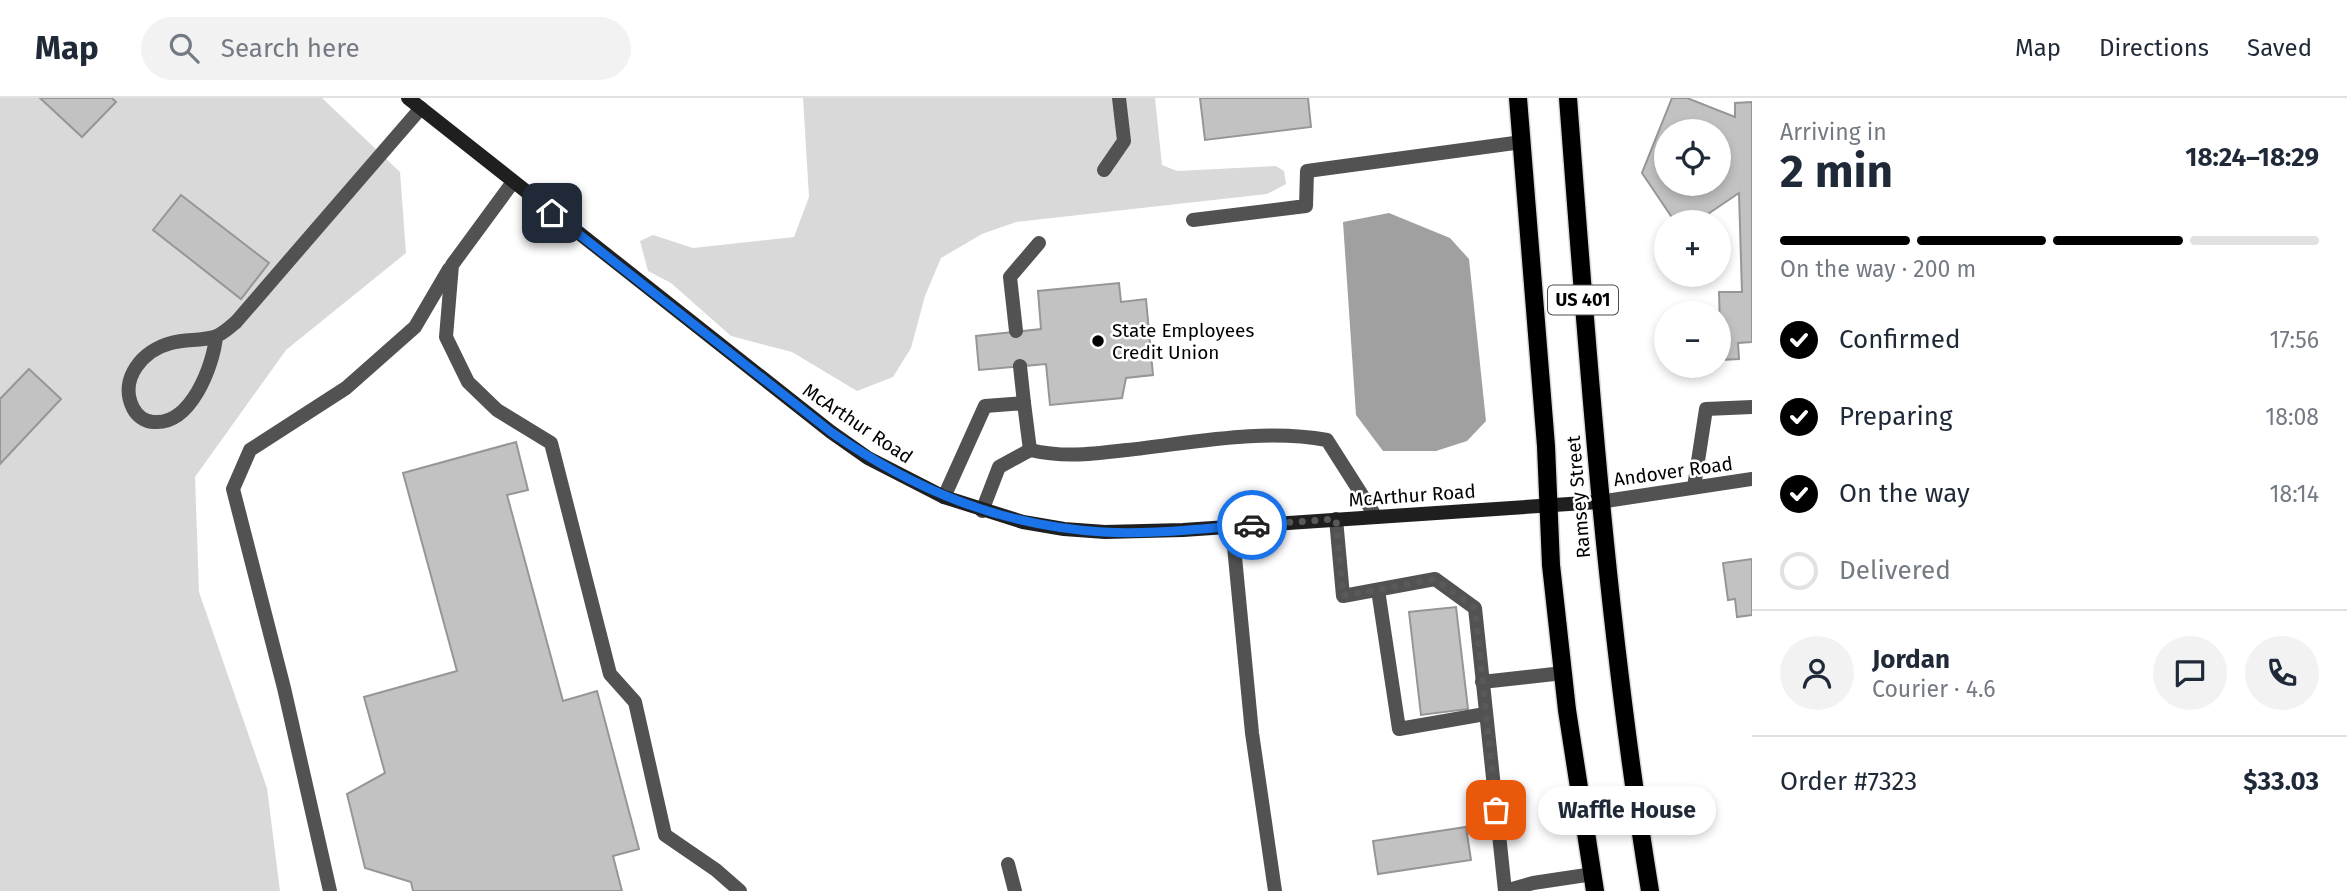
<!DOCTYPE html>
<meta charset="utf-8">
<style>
:root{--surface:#fff;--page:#f2f2f3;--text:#1f2937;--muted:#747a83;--line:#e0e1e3;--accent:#000}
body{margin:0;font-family:"Fira Sans",sans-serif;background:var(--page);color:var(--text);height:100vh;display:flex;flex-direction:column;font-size:26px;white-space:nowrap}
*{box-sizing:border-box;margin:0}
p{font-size:23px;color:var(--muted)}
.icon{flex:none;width:38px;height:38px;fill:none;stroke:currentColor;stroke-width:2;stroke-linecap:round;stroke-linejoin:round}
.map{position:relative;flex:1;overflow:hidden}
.side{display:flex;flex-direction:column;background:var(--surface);width:595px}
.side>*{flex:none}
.buttons{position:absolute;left:1654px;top:21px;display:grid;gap:14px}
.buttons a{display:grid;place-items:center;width:77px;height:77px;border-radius:50%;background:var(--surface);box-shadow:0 4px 10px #0003;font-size:35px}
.pin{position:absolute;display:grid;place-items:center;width:60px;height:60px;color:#fff;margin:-30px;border-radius:14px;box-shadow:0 4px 10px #0006}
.courier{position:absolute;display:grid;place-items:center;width:70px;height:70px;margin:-35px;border:5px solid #1a73e8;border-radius:50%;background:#fff;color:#222;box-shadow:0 2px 9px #0007}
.bubble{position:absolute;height:49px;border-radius:24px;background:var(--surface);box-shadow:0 4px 10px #0003;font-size:23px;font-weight:700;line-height:49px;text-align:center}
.headline em{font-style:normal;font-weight:700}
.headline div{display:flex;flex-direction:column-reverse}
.headline{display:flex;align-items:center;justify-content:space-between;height:119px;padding:0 28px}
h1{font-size:46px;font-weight:700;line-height:52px}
.bar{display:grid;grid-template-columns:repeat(4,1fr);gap:10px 7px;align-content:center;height:84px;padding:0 28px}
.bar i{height:9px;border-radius:5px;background:var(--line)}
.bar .selected{background:var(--accent)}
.bar p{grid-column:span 4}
.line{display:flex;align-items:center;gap:18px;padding:0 28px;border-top:2px solid var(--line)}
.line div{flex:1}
.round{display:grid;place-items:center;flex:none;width:74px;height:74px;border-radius:37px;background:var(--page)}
ol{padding:0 28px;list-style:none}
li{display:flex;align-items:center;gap:21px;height:77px}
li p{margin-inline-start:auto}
li .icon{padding:7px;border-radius:50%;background:var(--accent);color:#fff;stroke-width:4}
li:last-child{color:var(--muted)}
li i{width:38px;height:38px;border:4px solid var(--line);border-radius:50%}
header{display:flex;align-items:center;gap:42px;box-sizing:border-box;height:98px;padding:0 35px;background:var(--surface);border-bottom:2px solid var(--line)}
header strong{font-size:33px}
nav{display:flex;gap:38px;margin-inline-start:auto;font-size:24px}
.search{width:490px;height:63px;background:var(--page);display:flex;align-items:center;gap:18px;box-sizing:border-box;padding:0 24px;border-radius:38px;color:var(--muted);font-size:26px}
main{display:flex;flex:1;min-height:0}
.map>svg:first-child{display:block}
</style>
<header>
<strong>Map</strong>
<div class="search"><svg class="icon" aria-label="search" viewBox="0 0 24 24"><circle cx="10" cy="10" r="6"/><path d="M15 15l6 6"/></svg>Search here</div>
<nav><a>Map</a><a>Directions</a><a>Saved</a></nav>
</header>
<main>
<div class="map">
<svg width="1752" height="793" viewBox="0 0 1752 793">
<rect width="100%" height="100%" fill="#fff"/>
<!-- green -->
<g fill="#d9d9d9">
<path d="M0,0H322L400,74L406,155L286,252L195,379L199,494L267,690L280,793H0Z"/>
<path d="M803,0H1155L1162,67L1177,73L1276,68L1284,73L1286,86L1267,96L1016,124L982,136L941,160L925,198L911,250L893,279L857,293L792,254L731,238L671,185L648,173L640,143L653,137L693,150L794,139L809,99Z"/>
</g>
<!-- water -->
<path fill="#a0a0a0" d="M1389,115L1450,140L1469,161L1486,323L1467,343L1436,353H1383L1356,317L1343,124Z"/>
<!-- building -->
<g fill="#c2c2c2" stroke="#969696" stroke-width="2" fill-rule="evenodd">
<path d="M40,0H112L116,4L82,39Z"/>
<path d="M1200,0H1308L1311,29L1205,42Z"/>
<path d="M1672,0H1687L1735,19V5L1752,4V244L1738,245L1739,261L1721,262L1719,194H1742L1739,95L1696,124H1675L1642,75ZM1666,33H1718V86H1666Z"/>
<path d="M181,97L269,165L241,201L153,132Z"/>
<path d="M1119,185L1121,204L1146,201L1153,277L1126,280L1122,300L1050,307L1046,266L979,272L976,238L1041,231L1038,193Z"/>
<path d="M29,271L61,301L0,366V301Z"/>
<path d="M516,344L528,392L507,397L563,603L597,593L639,751L613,758L622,793H413L411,784L365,770L347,696L385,675L364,599L457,573L403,375Z"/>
<path d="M1752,461V517L1737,519L1735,501L1728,502L1723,465Z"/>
<path d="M1456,509L1468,611L1421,617L1409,514Z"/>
<path d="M1466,729L1471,762L1378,776L1373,743Z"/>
</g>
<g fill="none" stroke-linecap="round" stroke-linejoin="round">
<defs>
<g id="primary">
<path d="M1518,0L1546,348L1551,467L1567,612L1595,793"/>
<path d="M1568,0C1588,266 1607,530 1650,793"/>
</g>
</defs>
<!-- primary casing -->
<use href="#primary" stroke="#dbdbdb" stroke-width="21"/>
<!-- service -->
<g stroke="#525252" stroke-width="14">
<path d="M1104,72L1124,43L1119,0"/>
<path d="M513,84L452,167L446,239L468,284L497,312L551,345L610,576L635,604L665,737L716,772L740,793"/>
<path d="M1193,122L1306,108L1307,73L1522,44"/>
<path d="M1016,233L1010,179L1039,145"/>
<path d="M216,239C213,268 191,327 154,324C145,324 137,318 133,310C118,280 144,252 171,245C185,241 200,243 214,239C222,237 230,229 236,224L421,10"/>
<path d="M1020,268L1024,305"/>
<path d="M1694,389L1706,311L1752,309"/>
<path d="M944,399L985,308L1024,305L1030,352C1065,360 1092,356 1127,352C1192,345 1262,330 1327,342L1376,419"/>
<path d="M982,413L999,369L1030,352"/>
<path d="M1336,421L1343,498L1435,481L1475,510L1505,793"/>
<path d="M1232,428L1252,635L1275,793"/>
<path d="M1378,492L1399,631L1485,616"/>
<path d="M1482,584L1563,575"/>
<path d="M1008,766L1015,793"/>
<path d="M330,793L284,590L233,391L250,352L346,290L415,229L449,171"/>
<path d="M1505,793L1533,785L1593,776"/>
</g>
<!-- tertiary -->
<path stroke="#525252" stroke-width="14" d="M1599,404L1752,381"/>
<!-- secondary -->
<path stroke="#1f1f1f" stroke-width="14" d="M408,0L831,334L868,360L944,399L1023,424L1064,431L1105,434L1183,432L1599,404"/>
<!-- primary -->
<use href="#primary" stroke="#000" stroke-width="18"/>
</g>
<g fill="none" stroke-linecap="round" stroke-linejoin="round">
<!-- done -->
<path stroke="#595959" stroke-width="7" stroke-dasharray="0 12.6" d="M1252,427L1336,421L1343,498L1435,481L1475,510L1496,712"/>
<!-- route -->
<path stroke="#1a73e8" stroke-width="9" d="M552,115L831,334C914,392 1001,428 1103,434C1152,437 1203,430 1252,427"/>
</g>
<!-- markers -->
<circle fill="#000" stroke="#fff" stroke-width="2.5" cx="1098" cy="243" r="7"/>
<g text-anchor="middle" stroke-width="5" stroke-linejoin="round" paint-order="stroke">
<!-- shield labels -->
<rect fill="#fff" stroke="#4c4c4c" stroke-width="2" x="1548" y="187.5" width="70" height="29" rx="5"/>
<g font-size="18" font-weight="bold" fill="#000">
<text x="1583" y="208">US 401</text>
</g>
<!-- poi labels -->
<g font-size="19" fill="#000" stroke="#fff" text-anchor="start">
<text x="1112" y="239">State Employees<tspan x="1112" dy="22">Credit Union</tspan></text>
</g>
<!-- street labels -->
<g font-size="19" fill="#000" stroke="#fff">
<text transform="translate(858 325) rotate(34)" y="7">McArthur Road</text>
<text transform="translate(1673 373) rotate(-8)" y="7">Andover Road</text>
<text transform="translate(1412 397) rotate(-4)" y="7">McArthur Road</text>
<text transform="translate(1578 399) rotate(-95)" y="7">Ramsey Street</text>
</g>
</g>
</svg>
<div class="buttons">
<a><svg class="icon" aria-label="locate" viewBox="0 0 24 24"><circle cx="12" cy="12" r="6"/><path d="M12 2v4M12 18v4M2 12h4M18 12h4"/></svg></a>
<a>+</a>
<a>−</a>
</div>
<div class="pin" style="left:1496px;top:712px;background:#ea580c"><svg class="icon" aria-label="bag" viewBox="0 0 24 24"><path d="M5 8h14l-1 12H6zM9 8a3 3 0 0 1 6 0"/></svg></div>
<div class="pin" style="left:552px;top:115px;background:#1f2937"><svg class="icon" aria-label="home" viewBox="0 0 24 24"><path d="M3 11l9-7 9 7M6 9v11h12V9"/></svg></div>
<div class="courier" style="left:1252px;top:427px"><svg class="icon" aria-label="car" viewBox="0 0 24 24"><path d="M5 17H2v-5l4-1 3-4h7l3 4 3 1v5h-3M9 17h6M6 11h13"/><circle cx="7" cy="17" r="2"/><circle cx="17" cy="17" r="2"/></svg></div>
<div class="bubble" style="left:1538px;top:688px;width:178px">Waffle House</div>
</div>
<section class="side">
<div class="headline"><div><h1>2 min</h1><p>Arriving in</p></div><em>18:24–18:29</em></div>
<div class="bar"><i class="selected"></i><i class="selected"></i><i class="selected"></i><i></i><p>On the way · 200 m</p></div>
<ol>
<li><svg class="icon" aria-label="check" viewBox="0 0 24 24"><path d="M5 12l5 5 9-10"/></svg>Confirmed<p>17:56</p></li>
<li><svg class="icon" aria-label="check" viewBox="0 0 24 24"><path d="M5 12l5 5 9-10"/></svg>Preparing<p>18:08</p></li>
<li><svg class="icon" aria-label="check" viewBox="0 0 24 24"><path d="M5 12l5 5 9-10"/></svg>On the way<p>18:14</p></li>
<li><i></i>Delivered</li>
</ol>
<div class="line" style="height:126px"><a class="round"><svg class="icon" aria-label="person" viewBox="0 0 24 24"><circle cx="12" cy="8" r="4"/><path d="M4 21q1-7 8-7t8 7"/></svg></a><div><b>Jordan</b><p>Courier · 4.6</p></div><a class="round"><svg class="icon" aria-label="chat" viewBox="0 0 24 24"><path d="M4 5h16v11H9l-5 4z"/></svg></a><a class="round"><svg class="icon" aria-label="phone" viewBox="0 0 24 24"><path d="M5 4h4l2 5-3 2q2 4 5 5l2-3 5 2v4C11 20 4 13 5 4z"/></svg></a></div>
<div class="line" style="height:91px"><div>Order #7323</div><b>$33.03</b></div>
</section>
</main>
